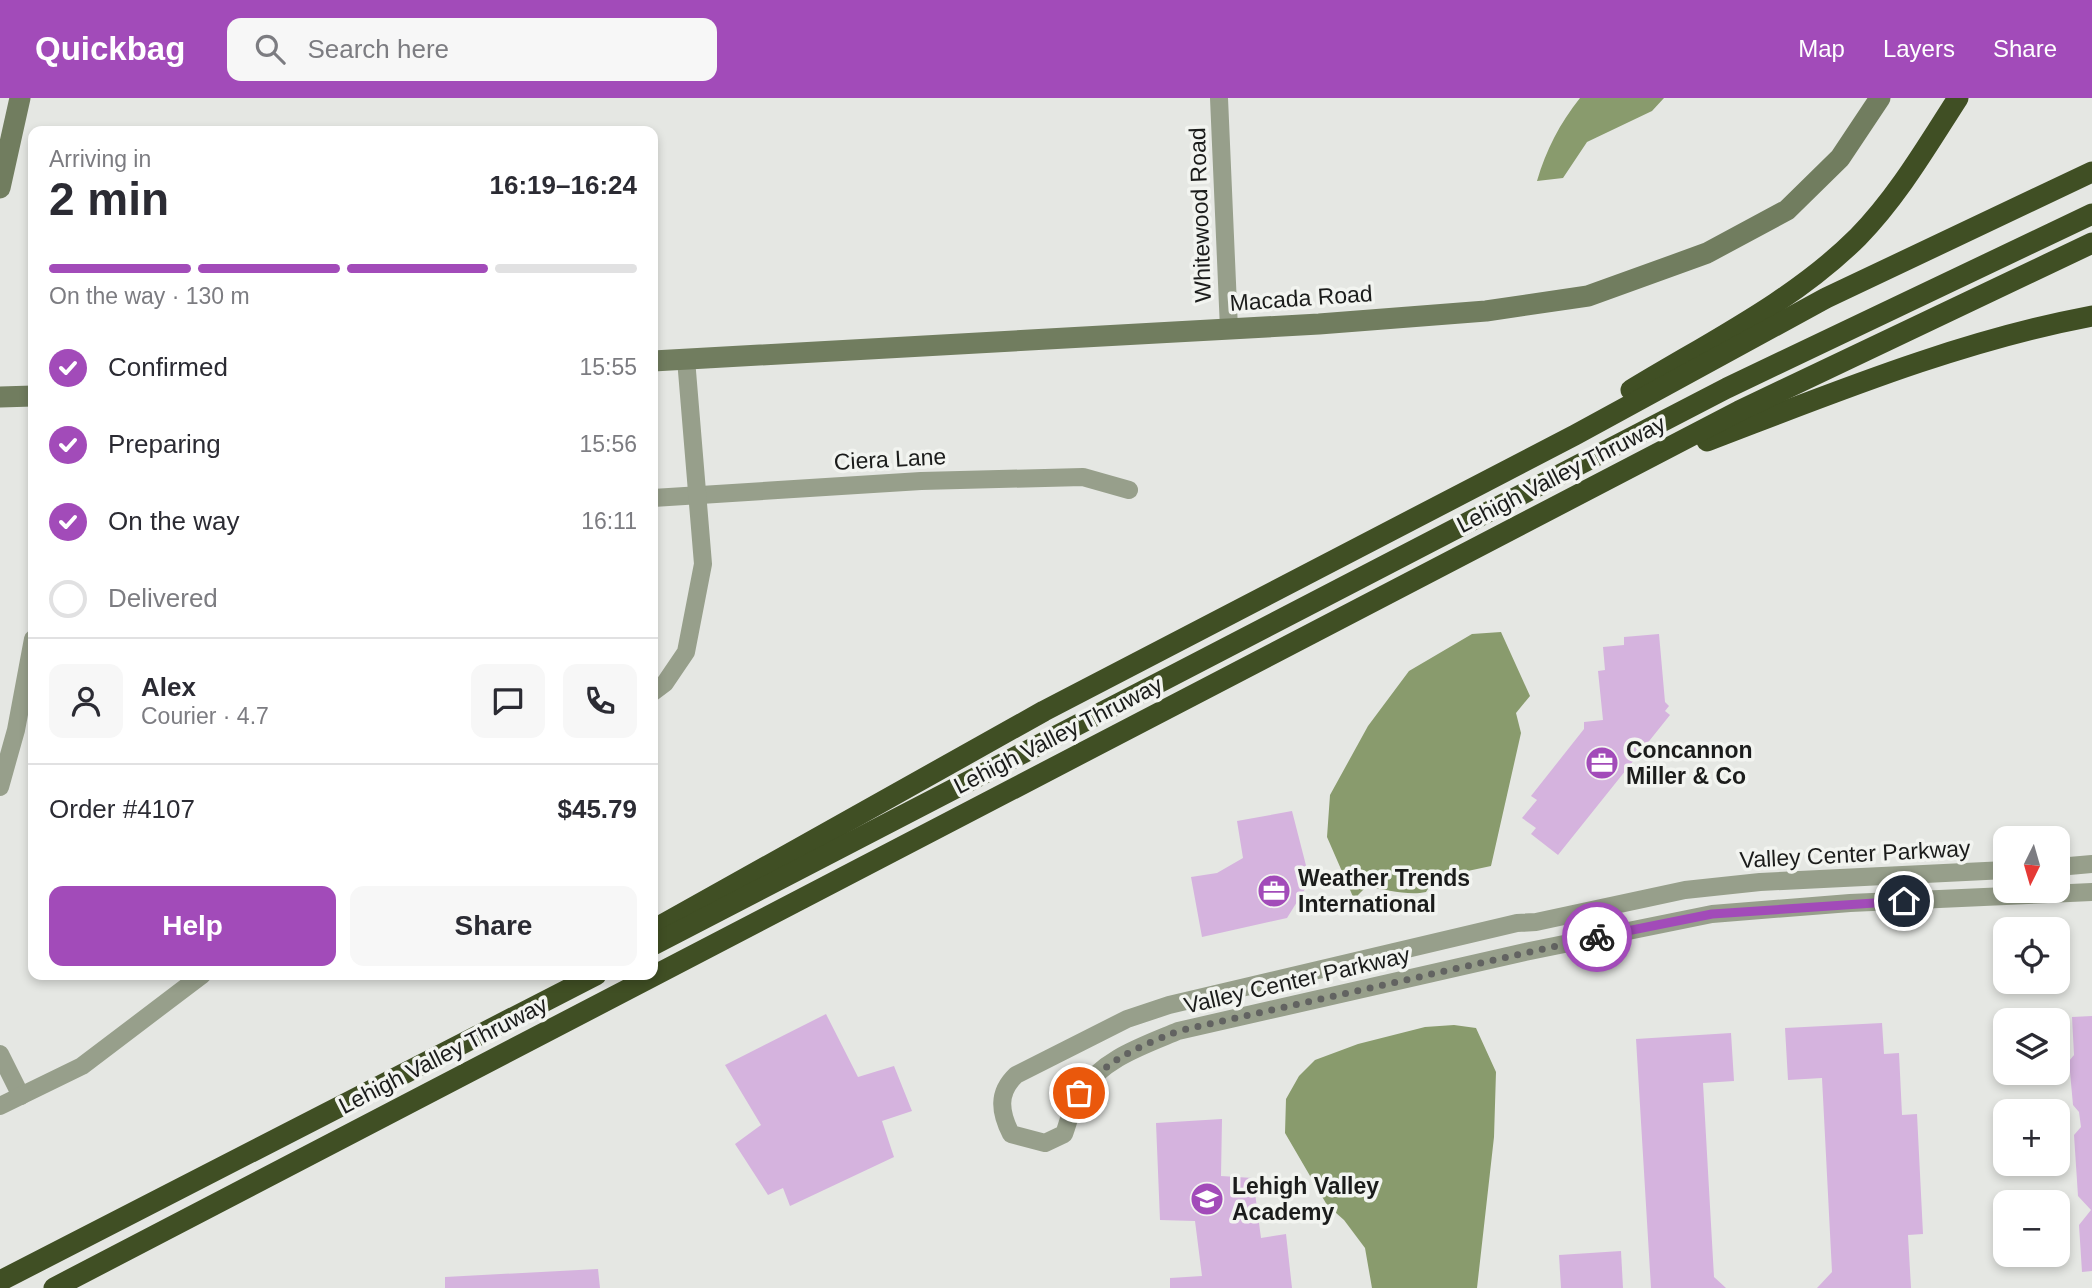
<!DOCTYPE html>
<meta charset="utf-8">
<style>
:root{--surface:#fff;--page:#f7f7f7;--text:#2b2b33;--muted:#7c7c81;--line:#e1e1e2;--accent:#a24bb9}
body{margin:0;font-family:Helvetica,sans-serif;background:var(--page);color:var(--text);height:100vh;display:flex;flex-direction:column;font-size:26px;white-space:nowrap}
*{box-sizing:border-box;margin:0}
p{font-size:23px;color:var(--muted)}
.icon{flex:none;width:38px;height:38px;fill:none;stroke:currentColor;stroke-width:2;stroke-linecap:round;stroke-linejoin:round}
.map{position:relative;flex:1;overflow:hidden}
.sheet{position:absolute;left:28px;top:28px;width:630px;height:854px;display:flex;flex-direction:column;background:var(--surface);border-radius:14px;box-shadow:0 4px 10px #0003}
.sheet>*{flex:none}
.needle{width:46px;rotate:185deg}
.fabs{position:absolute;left:1993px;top:728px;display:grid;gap:14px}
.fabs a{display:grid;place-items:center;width:77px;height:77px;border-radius:14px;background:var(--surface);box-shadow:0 4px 10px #0003;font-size:35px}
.pin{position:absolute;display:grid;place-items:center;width:60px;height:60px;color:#fff;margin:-30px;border:4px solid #fff;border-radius:50%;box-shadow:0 2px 7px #0007}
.courier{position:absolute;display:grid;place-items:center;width:70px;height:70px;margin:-35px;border:5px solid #a24bb9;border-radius:50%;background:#fff;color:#222;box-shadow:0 2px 9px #0007}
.overview em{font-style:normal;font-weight:700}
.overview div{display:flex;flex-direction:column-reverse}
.overview{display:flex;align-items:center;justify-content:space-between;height:119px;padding:0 21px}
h1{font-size:46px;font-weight:700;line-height:52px}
.bar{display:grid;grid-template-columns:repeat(4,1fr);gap:10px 7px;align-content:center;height:84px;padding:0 21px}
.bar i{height:9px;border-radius:5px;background:var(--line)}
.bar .selected{background:var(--accent)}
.bar p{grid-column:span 4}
.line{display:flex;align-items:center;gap:18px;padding:0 21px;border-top:2px solid var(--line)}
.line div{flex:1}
.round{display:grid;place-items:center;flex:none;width:74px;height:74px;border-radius:14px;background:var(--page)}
ol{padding:0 21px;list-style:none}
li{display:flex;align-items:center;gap:21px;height:77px}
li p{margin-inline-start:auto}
li .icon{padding:7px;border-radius:50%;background:var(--accent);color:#fff;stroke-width:4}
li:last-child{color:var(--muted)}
li i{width:38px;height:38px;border:4px solid var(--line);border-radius:50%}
.cta{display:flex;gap:14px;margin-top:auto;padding:14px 21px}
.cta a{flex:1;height:80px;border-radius:14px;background:var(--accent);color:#fff;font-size:28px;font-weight:700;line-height:80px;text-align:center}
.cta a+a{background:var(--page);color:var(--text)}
header{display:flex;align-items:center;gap:42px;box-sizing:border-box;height:98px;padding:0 35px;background:var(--accent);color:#fff}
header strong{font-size:33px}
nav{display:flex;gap:38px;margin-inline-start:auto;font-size:24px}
.search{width:490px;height:63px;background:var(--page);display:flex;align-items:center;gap:18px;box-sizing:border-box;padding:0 24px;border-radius:14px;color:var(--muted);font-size:26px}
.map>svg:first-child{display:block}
</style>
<header>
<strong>Quickbag</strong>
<div class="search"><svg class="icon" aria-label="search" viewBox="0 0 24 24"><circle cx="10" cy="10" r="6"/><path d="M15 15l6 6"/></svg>Search here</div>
<nav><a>Map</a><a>Layers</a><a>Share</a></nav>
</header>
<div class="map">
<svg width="2092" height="1190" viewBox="0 0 2092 1190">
<rect width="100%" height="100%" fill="#e5e7e3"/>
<!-- water -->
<g fill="#899b6d">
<path d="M1580,0H1664L1652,13L1587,44L1563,80L1537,83C1546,52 1560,25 1580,0Z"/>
<path d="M1501,534L1530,598L1516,615L1521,635L1491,768L1435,780L1426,794C1408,798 1385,791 1366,789L1354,801L1327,739L1330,697L1368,628L1409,573L1472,536Z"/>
<path d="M1454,927L1476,930L1496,974L1494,1039L1477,1190H1372L1365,1150L1344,1122L1327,1107L1285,1035L1286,1001L1299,978L1315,962L1358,946L1425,929Z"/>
</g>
<!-- building -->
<g fill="#d5b3de">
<path d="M1659,536L1665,604L1669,608L1665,613L1670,617L1558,757L1531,736L1536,730L1522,720L1537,702L1531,698L1584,631V624L1603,622L1598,573L1605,572L1603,549L1624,547V539Z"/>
<path d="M1292,713L1310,783L1287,820L1202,839L1191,779L1217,775L1243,760L1237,723Z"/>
<path d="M826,916L858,979L894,968L912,1013L882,1023L894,1059L790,1108L783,1090L768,1097L735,1046L761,1027L725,967Z"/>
<path d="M2092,918V1173L2082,1174L2079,1127L2091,1112L2078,1098L2074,1037L2081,1029L2079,1014L2073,1007L2069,963L2074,957L2072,919Z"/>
<path d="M1882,925L1884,956L1899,955L1902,1017L1917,1016L1923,1136L1908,1137L1911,1190H1817L1832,1174L1822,980L1788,982L1785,930Z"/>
<path d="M1731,935L1734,983L1703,985L1714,1179L1726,1190H1651L1636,941Z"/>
<path d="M1222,1021L1221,1078L1253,1080L1261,1140L1286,1136L1292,1190H1170V1180L1202,1178L1195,1123L1160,1122L1156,1025Z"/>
<path d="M1621,1153L1623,1190H1561L1559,1157Z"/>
<path d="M598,1171L600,1190H445V1179Z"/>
</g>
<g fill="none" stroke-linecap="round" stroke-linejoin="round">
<!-- street -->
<g stroke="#979f8b" stroke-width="18">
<path d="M1219,0L1229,231"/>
<path d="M653,400L921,383L1083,379L1129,392"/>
<path d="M653,594L665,585L686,554L703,466L686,261"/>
<path d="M0,689L16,632L33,541"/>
<path d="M2058,769L2092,766"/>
<path d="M2006,772L1760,784L1685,792L1536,824L1517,825L1169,907L1127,921L1016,977C997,995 1000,1014 1011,1036L1045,1045L1064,1036C1069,1023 1072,1006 1080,995C1102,961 1142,948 1178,933L1525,854L1712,816L1850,805L2092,794"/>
<path d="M0,956L21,998"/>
<path d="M0,1008L82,968L202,877"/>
</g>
<!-- secondary -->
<g stroke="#717d5f" stroke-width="21">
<path d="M0,90L20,0"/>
<path d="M653,263L1319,226L1486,213L1588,198L1707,155L1787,112L1840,60L1880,0"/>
<path d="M0,299L33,298"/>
</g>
<!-- highway -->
<g stroke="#404f24" stroke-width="21">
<path d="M1631,292C1708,245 1794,203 1858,139C1898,98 1927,48 1958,0"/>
<path d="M1707,343C1833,295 1959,243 2092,218"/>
<path d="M653,832L1044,613L1575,337L1826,200L2092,74"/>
<path d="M653,847L1727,290L2092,116"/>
<path d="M0,1183L596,877"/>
<path d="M54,1190L1739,313L2092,145"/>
</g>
</g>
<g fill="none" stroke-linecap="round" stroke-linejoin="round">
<!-- done -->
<path stroke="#626361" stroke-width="7" stroke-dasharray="0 12.6" d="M1079,995C1112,959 1134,951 1178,933L1597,839"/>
<!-- route -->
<path stroke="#a24bb9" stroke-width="9" d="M1597,839L1712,816L1904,803"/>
</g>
<!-- icons -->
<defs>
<symbol id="office-disc" viewBox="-11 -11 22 22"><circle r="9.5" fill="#a24bb9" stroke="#f2f4f0"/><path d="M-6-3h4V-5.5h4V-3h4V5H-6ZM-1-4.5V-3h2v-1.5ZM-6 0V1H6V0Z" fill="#fff"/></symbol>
<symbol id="school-disc" viewBox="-11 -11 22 22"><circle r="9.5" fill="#a24bb9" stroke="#f2f4f0"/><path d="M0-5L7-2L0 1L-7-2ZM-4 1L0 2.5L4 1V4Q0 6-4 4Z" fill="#fff"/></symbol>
</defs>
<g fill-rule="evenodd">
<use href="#office-disc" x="1583" y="646" width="38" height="38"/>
<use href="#office-disc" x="1255" y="774" width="38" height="38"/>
<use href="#school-disc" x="1188" y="1082" width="38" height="38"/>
</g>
<g text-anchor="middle" stroke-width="7" stroke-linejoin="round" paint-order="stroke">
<!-- street labels -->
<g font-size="23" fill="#1b1c1b" stroke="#f2f4f0">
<text transform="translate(1200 117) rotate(-92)" y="8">Whitewood Road</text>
<text transform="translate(1301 200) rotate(-4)" y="8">Macada Road</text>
<text transform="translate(890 361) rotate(-3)" y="8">Ciera Lane</text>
<text transform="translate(1561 376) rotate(-27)" y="8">Lehigh Valley Thruway</text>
<text transform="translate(1058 637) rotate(-27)" y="8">Lehigh Valley Thruway</text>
<text transform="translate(1855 756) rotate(-3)" y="8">Valley Center Parkway</text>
<text transform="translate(1297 882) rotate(-13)" y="8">Valley Center Parkway</text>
<text transform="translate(443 957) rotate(-27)" y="8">Lehigh Valley Thruway</text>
</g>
<!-- poi labels -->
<g font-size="23" font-weight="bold" fill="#1b1c1b" stroke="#f2f4f0" text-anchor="start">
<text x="1626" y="660">Concannon<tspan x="1626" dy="26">Miller &amp; Co</tspan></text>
<text x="1298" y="788">Weather Trends<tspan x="1298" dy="26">International</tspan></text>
<text x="1232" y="1096">Lehigh Valley<tspan x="1232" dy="26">Academy</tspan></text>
</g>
</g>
</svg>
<div class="fabs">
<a><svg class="needle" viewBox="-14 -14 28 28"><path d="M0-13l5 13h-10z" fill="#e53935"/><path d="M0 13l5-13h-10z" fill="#7c7c81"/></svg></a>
<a><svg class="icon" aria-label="locate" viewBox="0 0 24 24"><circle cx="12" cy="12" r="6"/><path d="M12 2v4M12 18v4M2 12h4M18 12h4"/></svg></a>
<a><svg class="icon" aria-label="layers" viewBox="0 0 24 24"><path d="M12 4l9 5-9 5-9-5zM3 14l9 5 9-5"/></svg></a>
<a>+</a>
<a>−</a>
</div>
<div class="pin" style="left:1079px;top:995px;background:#ea580c"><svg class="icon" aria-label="bag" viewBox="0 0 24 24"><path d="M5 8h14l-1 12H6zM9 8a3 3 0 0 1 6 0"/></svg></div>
<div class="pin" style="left:1904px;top:803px;background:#1f2937"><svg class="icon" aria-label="home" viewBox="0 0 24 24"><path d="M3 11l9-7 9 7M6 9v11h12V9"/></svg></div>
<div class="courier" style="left:1597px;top:839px"><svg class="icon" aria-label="bike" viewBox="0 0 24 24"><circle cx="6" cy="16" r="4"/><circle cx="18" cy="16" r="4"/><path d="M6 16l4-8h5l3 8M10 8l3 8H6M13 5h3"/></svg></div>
<section class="sheet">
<div class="overview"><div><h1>2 min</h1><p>Arriving in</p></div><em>16:19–16:24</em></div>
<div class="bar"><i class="selected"></i><i class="selected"></i><i class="selected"></i><i></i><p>On the way · 130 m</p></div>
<ol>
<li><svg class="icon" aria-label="check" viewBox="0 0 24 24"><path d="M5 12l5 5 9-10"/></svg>Confirmed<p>15:55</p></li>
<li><svg class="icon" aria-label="check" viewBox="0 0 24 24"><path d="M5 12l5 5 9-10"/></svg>Preparing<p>15:56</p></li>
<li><svg class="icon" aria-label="check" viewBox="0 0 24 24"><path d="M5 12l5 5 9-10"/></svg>On the way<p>16:11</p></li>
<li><i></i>Delivered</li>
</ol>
<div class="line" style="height:126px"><a class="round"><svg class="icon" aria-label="person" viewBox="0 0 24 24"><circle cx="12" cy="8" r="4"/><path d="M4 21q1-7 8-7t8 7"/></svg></a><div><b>Alex</b><p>Courier · 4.7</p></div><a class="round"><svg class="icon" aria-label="chat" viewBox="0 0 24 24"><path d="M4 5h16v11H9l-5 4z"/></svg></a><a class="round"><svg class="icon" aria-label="phone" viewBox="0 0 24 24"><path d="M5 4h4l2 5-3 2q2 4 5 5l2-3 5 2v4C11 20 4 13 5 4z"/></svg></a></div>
<div class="line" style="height:91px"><div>Order #4107</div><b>$45.79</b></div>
<div class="cta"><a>Help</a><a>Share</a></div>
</section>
</div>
